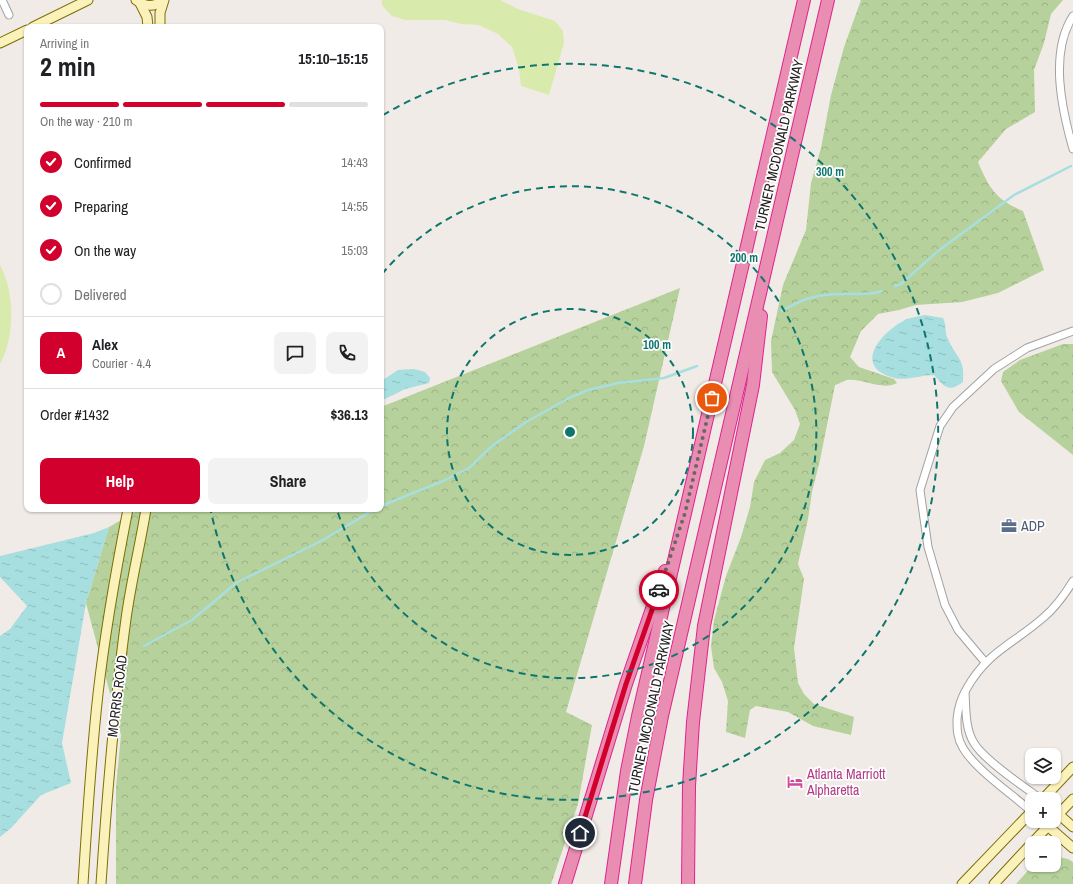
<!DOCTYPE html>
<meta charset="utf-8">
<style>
:root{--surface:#fff;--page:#f2f2f2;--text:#202124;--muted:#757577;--line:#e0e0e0;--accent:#d1002c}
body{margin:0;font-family:"Archivo Narrow",sans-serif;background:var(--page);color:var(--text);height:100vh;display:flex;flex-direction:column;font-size:15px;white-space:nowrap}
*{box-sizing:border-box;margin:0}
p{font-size:13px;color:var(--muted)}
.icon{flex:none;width:22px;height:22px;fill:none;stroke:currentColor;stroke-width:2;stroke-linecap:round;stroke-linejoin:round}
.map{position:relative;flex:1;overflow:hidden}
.side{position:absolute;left:24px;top:24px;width:360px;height:488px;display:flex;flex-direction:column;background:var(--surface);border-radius:8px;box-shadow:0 1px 3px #0004}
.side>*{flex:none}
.controls{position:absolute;left:1025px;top:748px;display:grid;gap:8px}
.controls a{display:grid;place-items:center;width:36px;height:36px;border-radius:8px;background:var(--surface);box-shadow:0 1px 3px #0004;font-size:20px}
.pin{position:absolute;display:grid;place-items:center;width:34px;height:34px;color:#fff;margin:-17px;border:2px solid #fff;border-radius:50%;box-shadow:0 1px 4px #0007}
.courier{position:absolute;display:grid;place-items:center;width:40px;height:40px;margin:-20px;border:3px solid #d1002c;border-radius:50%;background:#fff;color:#222;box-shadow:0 1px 5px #0007}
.summary em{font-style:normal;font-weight:700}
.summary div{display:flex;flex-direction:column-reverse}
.summary{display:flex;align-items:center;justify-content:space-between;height:68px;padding:0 16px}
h1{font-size:26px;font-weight:700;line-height:30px}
.bar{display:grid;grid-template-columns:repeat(4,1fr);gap:6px 4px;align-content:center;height:48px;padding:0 16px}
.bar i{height:5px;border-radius:3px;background:var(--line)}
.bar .on{background:var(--accent)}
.bar p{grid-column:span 4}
.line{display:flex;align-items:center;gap:10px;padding:0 16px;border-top:1px solid var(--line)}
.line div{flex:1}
.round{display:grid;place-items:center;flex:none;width:42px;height:42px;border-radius:8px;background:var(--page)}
ol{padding:0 16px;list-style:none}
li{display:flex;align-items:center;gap:12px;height:44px}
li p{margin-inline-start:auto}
li .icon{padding:4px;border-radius:50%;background:var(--accent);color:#fff;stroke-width:4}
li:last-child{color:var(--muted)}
li i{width:22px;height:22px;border:2px solid var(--line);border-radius:50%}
.button{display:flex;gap:8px;margin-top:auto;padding:8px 16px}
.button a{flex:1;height:46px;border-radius:8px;background:var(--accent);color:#fff;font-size:16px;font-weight:700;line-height:46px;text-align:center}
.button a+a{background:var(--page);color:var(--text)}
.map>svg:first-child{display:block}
</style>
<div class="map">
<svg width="1073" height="884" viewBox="0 0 1073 884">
<defs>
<pattern id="forest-crowns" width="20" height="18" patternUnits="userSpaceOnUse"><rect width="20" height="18" fill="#b6d19b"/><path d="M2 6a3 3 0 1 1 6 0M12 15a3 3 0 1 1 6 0" fill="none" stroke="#9cb385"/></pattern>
<pattern id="water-ripples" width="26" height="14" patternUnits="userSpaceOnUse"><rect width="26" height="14" fill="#a7dedf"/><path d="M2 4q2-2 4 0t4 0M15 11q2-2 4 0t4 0" fill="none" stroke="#8fbebf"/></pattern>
</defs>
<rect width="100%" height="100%" fill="#f1ebe7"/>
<!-- grass -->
<g fill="#d8ebac">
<path d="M382,0H500L518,9L555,21L563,31L564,43L549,95L521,86L519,69L512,47L498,34L479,25L461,24L445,20H405L392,16L386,10L382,5Z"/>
<path d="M0,265C15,292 15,337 0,364Z"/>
</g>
<!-- forest -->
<g fill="url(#forest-crowns)">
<path d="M861,0H1063L1051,14L1044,43L1034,70L1035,112L1006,129L978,162C989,188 996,200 1023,211L1044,270L998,293L962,302L916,305L899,310L878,314L861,331L850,357L859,367L894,379L897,383C882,391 863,378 847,380C843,381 839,384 835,385L820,460L812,492L808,519L798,564L804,579L794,648L798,683L804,694L814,704L854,717L851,735L813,726L788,712L756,706L750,710L745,738L726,732L728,701L722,682L714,668L711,646L714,620L726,576L741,537L750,507L754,482L765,460L780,453L794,440L800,424L795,410L772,372L771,341L783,285L806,230L811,183L821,148L831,95L844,47Z"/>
<path d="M680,288L644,446L566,712L592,725L578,804L551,884H116V787L121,735L86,603L109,527L140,509H381V407Z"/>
<path d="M1063,344H1073V455L1019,412L1001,381L1003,372L1020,360Z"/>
<path d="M1054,856L1068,859L1073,862V884H1016L1033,865H1054Z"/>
</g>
<!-- water -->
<g fill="url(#water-ripples)">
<path d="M925,315L943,318C947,325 944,332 948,339C957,360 965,357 963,382C948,393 945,387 934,375C919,375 905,382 891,377C851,364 885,329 907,319C913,317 920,316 925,315Z"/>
<path d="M414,369L425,372L430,378L429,383L405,389L381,401V381L398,370Z"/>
<path d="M109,527L86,603L62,743L71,783L41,795L11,828L0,837V636L10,629L27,606L0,577V556L94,533Z"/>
</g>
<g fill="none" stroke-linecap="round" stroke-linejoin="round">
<!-- stream -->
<g stroke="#a7dedf" stroke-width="2.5">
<path d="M895,286L901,284L938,251L1014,195L1071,166"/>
<path d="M782,311C802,299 817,294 841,294C855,293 869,296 882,291"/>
<path d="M381,506L443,481L469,468L492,446L526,422L569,398L588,390L618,383L664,378L697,366"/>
<path d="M144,646L192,620L236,583L323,540L375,509"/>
</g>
<defs>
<g id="street">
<path d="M2,0L9,15"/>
<path d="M1073,16C1049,53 1062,110 1073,149"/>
<path d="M985,662L958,630L945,605L928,547L920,490L940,426L953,407L994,369L1027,348L1073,331"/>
<path d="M965,692C966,708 965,729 974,743C984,760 1024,787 1041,799"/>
<path d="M1032,812C1012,794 976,770 963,748C957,738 957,730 957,719C958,707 961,698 967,688C988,651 1015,643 1044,617C1056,607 1065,594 1073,581"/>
</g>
<g id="secondary">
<path d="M136,0C145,7 155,7 163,0"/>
<path d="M140,3L147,17L148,27"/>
<path d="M33,27L88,0"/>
<path d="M160,27V13L164,0"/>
<path d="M0,43L27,30"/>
<path d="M1043,799L1073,767"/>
<path d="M1055,811L1073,827"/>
<path d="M1054,819L1073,799"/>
<path d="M1042,821L1073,848"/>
<path d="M1032,843L1053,821"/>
<path d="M83,884C87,821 91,757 98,694C105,632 116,570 128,509"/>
<path d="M101,884C107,795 114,707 126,619C131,582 140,546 146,509"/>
<path d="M962,884L1032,811"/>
<path d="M994,884L1032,843"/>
</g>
<g id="highway">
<path d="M565,884L626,684L665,571"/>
<path d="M611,884L627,771L638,716L804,0"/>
<path d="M635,884L646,800L662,716L828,0"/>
<path d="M688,884L689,786L693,722L704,626L753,385L761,316"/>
</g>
</defs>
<!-- street casing -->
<use href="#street" stroke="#a1a1a1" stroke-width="9"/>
<!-- secondary casing -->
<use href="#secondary" stroke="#7c6f03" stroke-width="11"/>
<!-- highway casing -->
<use href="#highway" stroke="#de248b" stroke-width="14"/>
<!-- street -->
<use href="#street" stroke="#fff" stroke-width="7"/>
<!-- secondary -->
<use href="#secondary" stroke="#fbf1bb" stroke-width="9"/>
<!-- highway -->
<use href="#highway" stroke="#e98eb2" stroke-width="12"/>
</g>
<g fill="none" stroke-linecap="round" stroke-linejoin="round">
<!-- done -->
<path stroke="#696766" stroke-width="4" stroke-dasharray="0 7.2" d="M659,590L685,513L712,398"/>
<!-- route -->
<path stroke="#d1002c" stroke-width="5" d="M580,833L626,684L659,590"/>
</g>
<!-- distance rings -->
<g fill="none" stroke="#0f766e" stroke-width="2" stroke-dasharray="7 5">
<circle cx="570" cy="432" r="123"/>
<path d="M382 274A246 246 0 1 1 337 510"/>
<path d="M383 115A368 368 0 1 1 211 512"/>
</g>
<!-- icons -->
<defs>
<symbol id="office-bare" viewBox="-9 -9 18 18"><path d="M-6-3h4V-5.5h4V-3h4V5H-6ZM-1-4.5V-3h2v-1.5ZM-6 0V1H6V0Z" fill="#5c6f8a" stroke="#fff" stroke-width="2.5" paint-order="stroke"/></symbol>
<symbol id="hotel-bare" viewBox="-9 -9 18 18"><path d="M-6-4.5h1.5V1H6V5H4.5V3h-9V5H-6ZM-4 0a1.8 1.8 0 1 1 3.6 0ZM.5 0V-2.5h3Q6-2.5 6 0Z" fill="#d1479c" stroke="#fff" stroke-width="2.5" paint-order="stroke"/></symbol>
</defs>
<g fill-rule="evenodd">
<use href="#office-bare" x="998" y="515" width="22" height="22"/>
<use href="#hotel-bare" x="784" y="771" width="22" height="22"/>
</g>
<g text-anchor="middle" stroke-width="3.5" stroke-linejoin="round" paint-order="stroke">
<!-- street labels -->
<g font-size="14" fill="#202020" stroke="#fff">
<text transform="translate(779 145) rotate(-77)" y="5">TURNER MCDONALD PARKWAY</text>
<text transform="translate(117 696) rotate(-83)" y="5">MORRIS ROAD</text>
<text transform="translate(651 707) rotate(-78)" y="5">TURNER MCDONALD PARKWAY</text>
</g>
<!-- service labels -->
<g font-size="14" fill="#4e5e75" stroke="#fff" text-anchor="start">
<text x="1021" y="531">ADP</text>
</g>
<!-- hotel labels -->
<g font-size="14" fill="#b23c85" stroke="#fff" text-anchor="start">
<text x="807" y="779">Atlanta Marriott<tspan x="807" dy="16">Alpharetta</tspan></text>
</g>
</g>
<circle cx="570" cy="432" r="6" fill="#0f766e" stroke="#fff" stroke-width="2"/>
<g font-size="12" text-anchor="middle" font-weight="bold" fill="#0f766e" stroke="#fff" stroke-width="3.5" stroke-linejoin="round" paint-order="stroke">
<text x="830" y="176">300 m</text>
<text x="744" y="262">200 m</text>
<text x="657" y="349">100 m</text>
</g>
</svg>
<div class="controls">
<a><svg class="icon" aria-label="layers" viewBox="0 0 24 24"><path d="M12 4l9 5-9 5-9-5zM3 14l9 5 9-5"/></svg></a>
<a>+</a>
<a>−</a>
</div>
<div class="pin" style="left:712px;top:398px;background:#ea580c"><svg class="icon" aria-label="bag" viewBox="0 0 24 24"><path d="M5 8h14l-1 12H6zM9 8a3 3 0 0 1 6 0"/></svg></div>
<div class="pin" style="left:580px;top:833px;background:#1f2937"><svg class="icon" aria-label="home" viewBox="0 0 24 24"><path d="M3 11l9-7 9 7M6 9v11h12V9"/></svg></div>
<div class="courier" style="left:659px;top:590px"><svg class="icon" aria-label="car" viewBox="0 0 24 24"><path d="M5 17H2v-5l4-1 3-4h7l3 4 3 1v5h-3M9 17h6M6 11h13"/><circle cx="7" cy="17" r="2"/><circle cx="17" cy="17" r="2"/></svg></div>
<section class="side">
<div class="summary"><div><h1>2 min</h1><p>Arriving in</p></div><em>15:10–15:15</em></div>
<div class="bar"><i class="on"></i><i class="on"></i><i class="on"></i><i></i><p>On the way · 210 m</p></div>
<ol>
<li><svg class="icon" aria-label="check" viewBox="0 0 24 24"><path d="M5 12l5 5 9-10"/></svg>Confirmed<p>14:43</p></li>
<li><svg class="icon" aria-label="check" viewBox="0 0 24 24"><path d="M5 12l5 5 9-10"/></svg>Preparing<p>14:55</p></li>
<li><svg class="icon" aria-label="check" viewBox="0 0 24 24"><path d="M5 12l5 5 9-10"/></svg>On the way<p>15:03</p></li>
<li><i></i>Delivered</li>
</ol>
<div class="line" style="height:72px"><b class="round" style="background:var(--accent);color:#fff">A</b><div><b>Alex</b><p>Courier · 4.4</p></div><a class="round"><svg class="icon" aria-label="chat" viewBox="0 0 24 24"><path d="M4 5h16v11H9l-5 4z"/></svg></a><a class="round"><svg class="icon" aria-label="phone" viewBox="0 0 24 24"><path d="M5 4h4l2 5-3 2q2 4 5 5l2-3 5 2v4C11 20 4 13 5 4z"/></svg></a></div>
<div class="line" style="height:52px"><div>Order #1432</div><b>$36.13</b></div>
<div class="button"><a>Help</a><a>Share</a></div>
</section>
</div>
